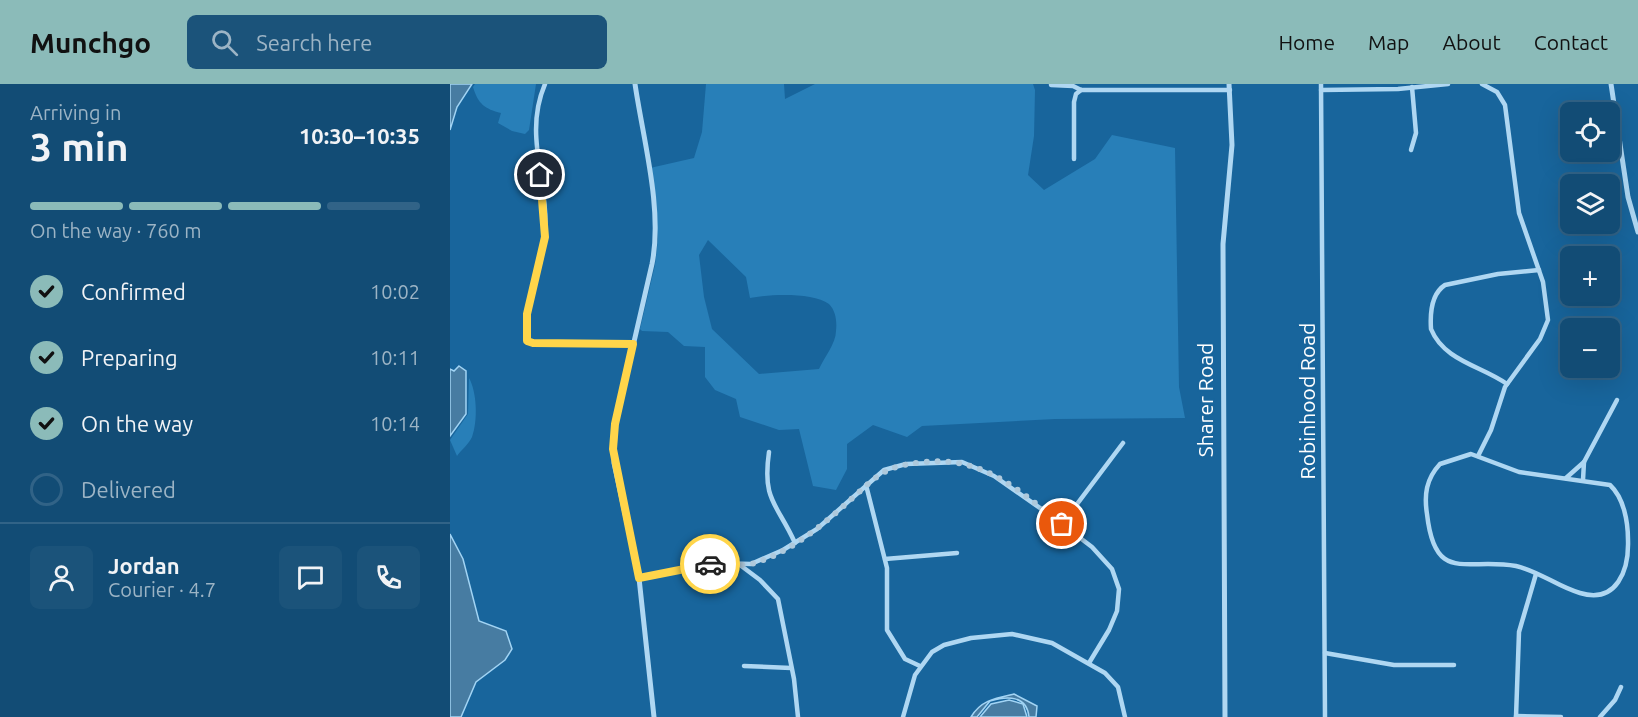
<!DOCTYPE html>
<meta charset="utf-8">
<style>
:root{--surface:#124c75;--page:#1b537a;--text:#f1f3f6;--muted:#9cb4c5;--line:#316387;--accent:#8bbbb9}
body{margin:0;font-family:Ubuntu,sans-serif;background:var(--page);color:var(--text);height:100vh;display:flex;flex-direction:column;font-size:22px;white-space:nowrap}
*{box-sizing:border-box;margin:0}
p{font-size:20px;color:var(--muted)}
.icon{flex:none;width:33px;height:33px;fill:none;stroke:currentColor;stroke-width:2;stroke-linecap:round;stroke-linejoin:round}
.map{position:relative;flex:1;overflow:hidden}
.drawer{display:flex;flex-direction:column;background:var(--surface);width:450px}
.drawer>*{flex:none}
.fabs{position:absolute;left:1110px;top:18px;display:grid;gap:12px}
.fabs a{display:grid;place-items:center;width:60px;height:60px;border-radius:9px;background:var(--surface);box-shadow:0 6px 24px #0002,0 0 0 2px var(--line);font-size:30px}
.pin{position:absolute;display:grid;place-items:center;width:51px;height:51px;color:#fff;margin:-26px;border:3px solid #fff;border-radius:50%;box-shadow:0 2px 6px #0007}
.courier{position:absolute;display:grid;place-items:center;width:60px;height:60px;margin:-30px;border:4px solid #ffd54a;border-radius:50%;background:#fff;color:#222;box-shadow:0 2px 8px #0007}
.summary em{font-style:normal;font-weight:700}
.summary div{display:flex;flex-direction:column-reverse}
.summary{display:flex;align-items:center;justify-content:space-between;height:102px;padding:0 30px}
h1{font-size:39px;font-weight:700;line-height:45px}
.bar{display:grid;grid-template-columns:repeat(4,1fr);gap:9px 6px;align-content:center;height:72px;padding:0 30px}
.bar i{height:8px;border-radius:4px;background:var(--line)}
.bar .on{background:var(--accent)}
.bar p{grid-column:span 4}
.line{display:flex;align-items:center;gap:15px;padding:0 30px;border-top:2px solid var(--line)}
.line div{flex:1}
.round{display:grid;place-items:center;flex:none;width:63px;height:63px;border-radius:9px;background:var(--page)}
ol{padding:0 30px;list-style:none}
li{display:flex;align-items:center;gap:18px;height:66px}
li p{margin-inline-start:auto}
li .icon{padding:6px;border-radius:50%;background:var(--accent);color:#111;stroke-width:4}
li:last-child{color:var(--muted)}
li i{width:33px;height:33px;border:3px solid var(--line);border-radius:50%}
header{display:flex;align-items:center;gap:36px;box-sizing:border-box;height:84px;padding:0 30px;background:var(--accent);color:#111}
header strong{font-size:28px}
nav{display:flex;gap:33px;margin-inline-start:auto;font-size:21px}
.search{width:420px;height:54px;background:var(--page);display:flex;align-items:center;gap:15px;box-sizing:border-box;padding:0 21px;border-radius:9px;color:var(--muted);font-size:22px}
main{display:flex;flex:1;min-height:0}
.map>svg:first-child{display:block}
</style>
<header>
<strong>Munchgo</strong>
<div class="search"><svg class="icon" aria-label="search" viewBox="0 0 24 24"><circle cx="10" cy="10" r="6"/><path d="M15 15l6 6"/></svg>Search here</div>
<nav><a>Home</a><a>Map</a><a>About</a><a>Contact</a></nav>
</header>
<main>
<section class="drawer">
<div class="summary"><div><h1>3 min</h1><p>Arriving in</p></div><em>10:30–10:35</em></div>
<div class="bar"><i class="on"></i><i class="on"></i><i class="on"></i><i></i><p>On the way · 760 m</p></div>
<ol>
<li><svg class="icon" aria-label="check" viewBox="0 0 24 24"><path d="M5 12l5 5 9-10"/></svg>Confirmed<p>10:02</p></li>
<li><svg class="icon" aria-label="check" viewBox="0 0 24 24"><path d="M5 12l5 5 9-10"/></svg>Preparing<p>10:11</p></li>
<li><svg class="icon" aria-label="check" viewBox="0 0 24 24"><path d="M5 12l5 5 9-10"/></svg>On the way<p>10:14</p></li>
<li><i></i>Delivered</li>
</ol>
<div class="line" style="height:108px"><a class="round"><svg class="icon" aria-label="person" viewBox="0 0 24 24"><circle cx="12" cy="8" r="4"/><path d="M4 21q1-7 8-7t8 7"/></svg></a><div><b>Jordan</b><p>Courier · 4.7</p></div><a class="round"><svg class="icon" aria-label="chat" viewBox="0 0 24 24"><path d="M4 5h16v11H9l-5 4z"/></svg></a><a class="round"><svg class="icon" aria-label="phone" viewBox="0 0 24 24"><path d="M5 4h4l2 5-3 2q2 4 5 5l2-3 5 2v4C11 20 4 13 5 4z"/></svg></a></div>
</section>
<div class="map">
<svg width="1188" height="633" viewBox="0 0 1188 633">
<rect width="100%" height="100%" fill="#18659c"/>
<!-- green -->
<g fill="#287fb8" fill-rule="evenodd">
<path d="M25,0H86L79,46L75,50L62,47L48,39L51,29C35,25 28,20 23,3Z"/>
<path d="M256,0H334L335,15L365,0H583L585,6L584,52L578,91L594,106L645,75L662,51L725,64L729,303L735,334L605,335L472,342L457,353L423,341L397,360V385L386,406L363,402L349,345L329,346L290,333L286,315L265,306L255,293V263L234,262L218,248L192,247L190,245L205,181L208,155L200,84L244,74L252,48ZM258,156L296,193L300,214C319,210 363,208 379,220C386,227 387,238 386,247C386,259 374,274 369,285L309,290L262,245L254,213L249,171Z"/>
<path d="M19,294C27,308 28,337 22,353C19,360 11,366 7,372L0,356L18,330Z"/>
</g>
<!-- water -->
<g fill="#477ca2" stroke="#a2d4f4" stroke-width="1.5">
<path d="M0,0H22L7,23L0,46Z"/>
<path d="M9,282L16,287V330L0,352V285L4,287Z"/>
<path d="M0,450L13,475L29,537L56,547L62,565L55,576L26,598L11,633H0Z"/>
<path d="M564,610L587,622L586,633H579C577,611 557,612 540,617L527,633H521C531,616 546,614 564,610Z"/>
<path d="M559,616L573,620L577,633H530L541,620Z"/>
</g>
<g fill="none" stroke-linecap="round" stroke-linejoin="round">
<!-- minor -->
<g stroke="#afd7f2" stroke-width="4.5">
<path d="M95,0C73,51 99,98 95,150C93,186 74,218 76,254L83,259L183,260"/>
<path d="M871,0L875,633"/>
<path d="M601,1L623,2L631,6H780"/>
<path d="M871,6L948,5L998,0"/>
<path d="M961,66L966,49L962,3"/>
<path d="M624,75V18L626,10L631,6"/>
<path d="M1057,300C1032,282 994,277 981,245C980,230 981,210 995,201L1048,190L1089,186"/>
<path d="M319,368C312,417 327,419 345,459"/>
<path d="M1021,370L1069,388L1160,401C1174,414 1178,438 1178,456C1179,486 1167,520 1130,509C1108,503 1089,487 1066,482C1016,473 985,501 977,430C974,411 976,395 990,380Z"/>
<path d="M1028,372L1041,346L1055,303L1090,255L1098,236L1093,198L1069,129L1055,21L1047,8L1032,0"/>
<path d="M1134,378L1167,316"/>
<path d="M1116,394L1134,378L1133,396"/>
<path d="M416,401L437,484V546L455,575L470,582"/>
<path d="M612,440L673,359"/>
<path d="M435,475L507,469"/>
<path d="M290,481L310,496L328,515L344,595L348,633"/>
<path d="M189,494L266,479L301,480L333,466L367,445L434,386L456,380L512,378L544,392L600,431L642,463L662,485L669,505L667,527L659,546L639,579"/>
<path d="M875,569L944,581H1004"/>
<path d="M294,582L341,584"/>
<path d="M1066,632L1111,633"/>
<path d="M453,633L465,591L482,568L494,561L521,554L562,550L602,559L655,589L668,603L675,633"/>
<path d="M1066,633L1069,548L1086,490"/>
<path d="M1150,633L1165,616L1171,603"/>
</g>
<!-- tertiary -->
<g stroke="#afd7f2" stroke-width="5">
<path d="M185,0C193,55 213,125 202,180L165,340L164,379L189,494L204,633"/>
<path d="M1161,0L1178,113L1188,148"/>
<path d="M775,633L773,160L782,61L779,0"/>
</g>
</g>
<g fill="none" stroke-linecap="round" stroke-linejoin="round">
<!-- done -->
<path stroke="#aec9dc" stroke-width="6" stroke-dasharray="0 10.8" d="M260,480C273,478 288,483 301,480C342,469 376,438 407,410C431,387 442,381 475,378C533,372 568,406 612,440"/>
<!-- route -->
<path stroke="#ffd54a" stroke-width="8" d="M90,91L95,153L77,230V257L83,259L183,260L165,340L163,365L189,494L260,480"/>
</g>
<g text-anchor="middle" stroke-width="4.5" stroke-linejoin="round" paint-order="stroke">
<!-- street labels -->
<g font-size="21" fill="#fff" stroke="#18659c">
<text transform="translate(756 316) rotate(-90)" y="7">Sharer Road</text>
<text transform="translate(858 317) rotate(-90)" y="7">Robinhood Road</text>
</g>
</g>
</svg>
<div class="fabs">
<a><svg class="icon" aria-label="locate" viewBox="0 0 24 24"><circle cx="12" cy="12" r="6"/><path d="M12 2v4M12 18v4M2 12h4M18 12h4"/></svg></a>
<a><svg class="icon" aria-label="layers" viewBox="0 0 24 24"><path d="M12 4l9 5-9 5-9-5zM3 14l9 5 9-5"/></svg></a>
<a>+</a>
<a>−</a>
</div>
<div class="pin" style="left:612px;top:440px;background:#ea580c"><svg class="icon" aria-label="bag" viewBox="0 0 24 24"><path d="M5 8h14l-1 12H6zM9 8a3 3 0 0 1 6 0"/></svg></div>
<div class="pin" style="left:90px;top:91px;background:#1f2937"><svg class="icon" aria-label="home" viewBox="0 0 24 24"><path d="M3 11l9-7 9 7M6 9v11h12V9"/></svg></div>
<div class="courier" style="left:260px;top:480px"><svg class="icon" aria-label="car" viewBox="0 0 24 24"><path d="M5 17H2v-5l4-1 3-4h7l3 4 3 1v5h-3M9 17h6M6 11h13"/><circle cx="7" cy="17" r="2"/><circle cx="17" cy="17" r="2"/></svg></div>
</div>
</main>
